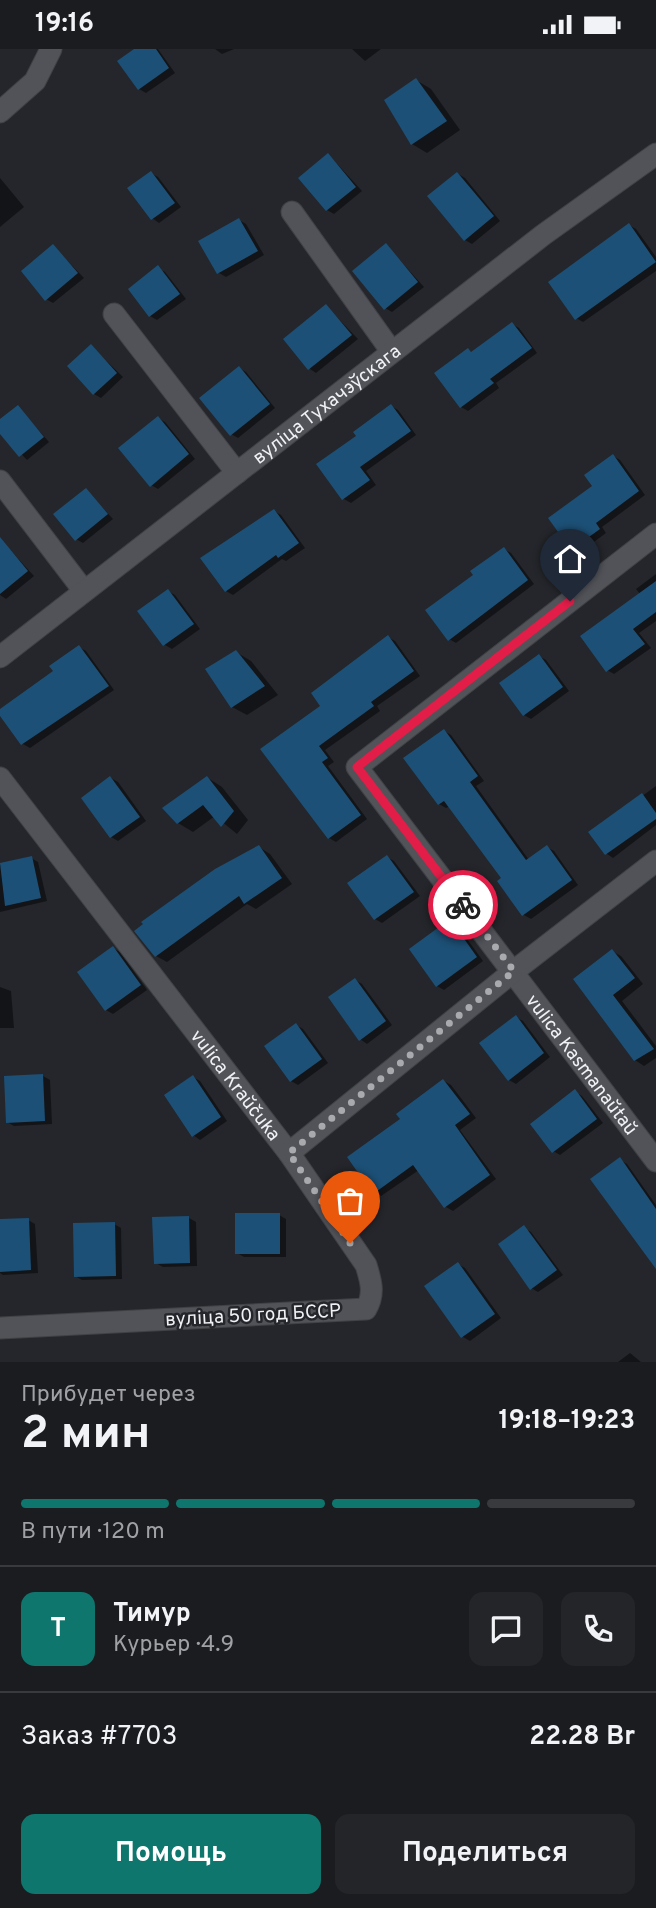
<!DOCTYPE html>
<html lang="ru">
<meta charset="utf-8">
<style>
:root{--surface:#1b1c20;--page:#242529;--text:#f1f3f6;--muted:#a0a1a5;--line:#393a3e;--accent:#0f766e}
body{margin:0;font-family:Overpass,sans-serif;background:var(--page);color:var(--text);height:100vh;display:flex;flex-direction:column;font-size:26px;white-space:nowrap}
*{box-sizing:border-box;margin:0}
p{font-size:23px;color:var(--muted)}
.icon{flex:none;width:38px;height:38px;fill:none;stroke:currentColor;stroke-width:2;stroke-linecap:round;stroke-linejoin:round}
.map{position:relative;height:1313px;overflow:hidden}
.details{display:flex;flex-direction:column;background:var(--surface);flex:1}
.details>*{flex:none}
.pin{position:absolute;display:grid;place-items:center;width:60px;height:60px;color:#fff;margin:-72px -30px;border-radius:50% 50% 50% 0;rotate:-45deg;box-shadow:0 0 7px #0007}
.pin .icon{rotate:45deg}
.courier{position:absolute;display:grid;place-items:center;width:70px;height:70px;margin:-35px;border:5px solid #e11d48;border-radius:50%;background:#fff;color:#222;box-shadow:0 2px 9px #0007}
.overview em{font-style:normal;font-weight:700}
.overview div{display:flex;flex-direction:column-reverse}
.overview{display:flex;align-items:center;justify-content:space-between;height:119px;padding:0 21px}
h1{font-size:46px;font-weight:700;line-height:52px}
.bar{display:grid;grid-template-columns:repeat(4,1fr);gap:10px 7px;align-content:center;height:84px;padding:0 21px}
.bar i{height:9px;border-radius:5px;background:var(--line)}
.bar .on{background:var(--accent)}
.bar p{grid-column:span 4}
.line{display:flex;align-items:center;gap:18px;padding:0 21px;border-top:2px solid var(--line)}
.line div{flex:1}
.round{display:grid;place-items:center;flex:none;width:74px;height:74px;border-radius:14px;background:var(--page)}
.cta{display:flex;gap:14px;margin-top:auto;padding:14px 21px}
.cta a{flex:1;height:80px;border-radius:14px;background:var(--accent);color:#fff;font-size:28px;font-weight:700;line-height:80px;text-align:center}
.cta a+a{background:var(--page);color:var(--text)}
.status{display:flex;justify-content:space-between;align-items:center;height:49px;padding:0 35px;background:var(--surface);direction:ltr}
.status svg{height:19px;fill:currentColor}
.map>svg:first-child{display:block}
</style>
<div class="status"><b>19:16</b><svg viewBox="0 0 49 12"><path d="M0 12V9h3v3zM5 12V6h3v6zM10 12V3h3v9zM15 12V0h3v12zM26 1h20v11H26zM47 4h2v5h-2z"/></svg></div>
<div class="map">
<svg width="656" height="1313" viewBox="0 0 656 1313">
<rect width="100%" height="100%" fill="#24262b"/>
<!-- shadow -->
<g fill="#0007">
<path d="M137,0H158L175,24L146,44L139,40Z"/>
<path d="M215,0H234L222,5Z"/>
<path d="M352,0H381L365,12Z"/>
<path d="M416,31L431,40L460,81L427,104L412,95L386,51Z"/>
<path d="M329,106L362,142L334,165L327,161Z"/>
<path d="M151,124L158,128L181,158L159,174L152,169Z"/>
<path d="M458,125L465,129L500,172L472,195L465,191Z"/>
<path d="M0,129L24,158L0,178Z"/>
<path d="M239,171L246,175L264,206L226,228L219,224L201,193Z"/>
<path d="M629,176L636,180L656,208V222L583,273L576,269Z"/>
<path d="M53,197L84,229L53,254L46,250Z"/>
<path d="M387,197L424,238L392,263L385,259Z"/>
<path d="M158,219L165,223L186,250L157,271L150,267Z"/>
<path d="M326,257L358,290L316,324L310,320Z"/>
<path d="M512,275L519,279L537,304L496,334L499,339L468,362L461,358L468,301L473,304Z"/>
<path d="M91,297L123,328L101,349L94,345Z"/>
<path d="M239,319L246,323L275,359L238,389L231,385Z"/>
<path d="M391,357L398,361L416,386L366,422L376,436L351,454L344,450L358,387Z"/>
<path d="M18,358L49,393L27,411L0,382V373Z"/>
<path d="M158,369L165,373L195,410L158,440L151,436Z"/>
<path d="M613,407L620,411L645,446L602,478L606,484L579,504L572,500L594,437Z"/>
<path d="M86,441L113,470L83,494L76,490Z"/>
<path d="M274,462L281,466L305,499L286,512L282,510L233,546L226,542Z"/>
<path d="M2,492L34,527L6,550L0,546Z"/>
<path d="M504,500L511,504L534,535L456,594L449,590L476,526Z"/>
<path d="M656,525V572L639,584L651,599L614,625L607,621L640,545L636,540Z"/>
<path d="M168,542L175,546L200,580L172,600L165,596L140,562Z"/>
<path d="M388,588L395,592L420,627L377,657L380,662L325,701L334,713L328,717L367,770L336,793L329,789L263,700L322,657Z"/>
<path d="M79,598L86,602L114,641L30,699L23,695L0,662L55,622Z"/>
<path d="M236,603L251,612L278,646L247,666L232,658Z"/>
<path d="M539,607L546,611L569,642L531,670L524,666Z"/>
<path d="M444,682L451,686L484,732L476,737L529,811L547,798L554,802L578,836L531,870L524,866L499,833L503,830L450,757L446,759L439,755Z"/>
<path d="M111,729L118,733L146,772L118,792L111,788Z"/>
<path d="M208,729L222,738L248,771L237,785L215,767L193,783L178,774Z"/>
<path d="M656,737V776L613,809L607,805L591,784Z"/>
<path d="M259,798L270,805L292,835L256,860L247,855L167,913L156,907Z"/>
<path d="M387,808L394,812L420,847L382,874L375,870Z"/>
<path d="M31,809L38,813L47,852L0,863V816Z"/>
<path d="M450,872L457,876L483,912L444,941L437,937Z"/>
<path d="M113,899L120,903L147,941L113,965L106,961Z"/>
<path d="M612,902L621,907L643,935L622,952L656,997V1009L644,1017L635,1011L576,930Z"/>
<path d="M355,931L362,935L392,976L367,995L360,990Z"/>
<path d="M0,938L11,942L14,979H0Z"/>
<path d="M516,968L523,972L550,1008L516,1035L509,1031Z"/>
<path d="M296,976L303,980L328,1014L298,1036L291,1032Z"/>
<path d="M43,1027L50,1031L52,1075L14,1077L7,1073Z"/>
<path d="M193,1028L200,1032L227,1072L200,1091L193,1086Z"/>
<path d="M444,1032L451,1036L476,1069L460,1081L496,1130L453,1162L446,1158L419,1121L381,1147L374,1143L402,1070Z"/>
<path d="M575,1043L582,1047L603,1074L560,1106L553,1102Z"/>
<path d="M620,1111L627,1115L656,1156V1217Z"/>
<path d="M279,1166L286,1170V1208H244L237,1204Z"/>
<path d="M189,1169L196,1173L197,1217L163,1218L156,1214Z"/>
<path d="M28,1171L35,1175L38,1224L3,1226L0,1224V1172Z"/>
<path d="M114,1175L121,1179L122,1230L82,1231L75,1227Z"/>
<path d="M524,1179L531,1183L563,1226L538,1243L531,1239Z"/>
<path d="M458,1215L465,1219L501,1269L470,1292L463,1288Z"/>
<path d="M630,1304L641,1313H618Z"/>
</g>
<!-- building -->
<g fill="#1d5076">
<path d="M134,0H156L169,19L138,41L117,12Z"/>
<path d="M416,29L447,72L411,96L384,51Z"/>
<path d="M328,104L356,138L326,162L298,129Z"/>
<path d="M151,122L175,154L151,171L127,139Z"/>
<path d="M457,123L494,167L464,192L427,147Z"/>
<path d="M239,169L258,202L217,225L198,192Z"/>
<path d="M629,174L656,213L575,271L548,233Z"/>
<path d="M386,194L418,233L384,261L352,222Z"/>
<path d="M53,195L78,224L45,252L21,222Z"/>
<path d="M158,216L180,245L149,268L128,240Z"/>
<path d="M326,255L352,286L308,321L283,290Z"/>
<path d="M512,273L532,299L490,330L494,334L460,359L434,324L468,299L471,303Z"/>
<path d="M91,295L117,324L93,346L67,317Z"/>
<path d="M239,317L270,355L230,387L199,349Z"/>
<path d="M391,355L411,382L360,418L370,431L342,451L316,415L356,387L353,383Z"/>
<path d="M18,356L44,388L19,408L0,385V370Z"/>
<path d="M158,367L189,405L150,438L118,399Z"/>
<path d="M613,405L639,442L596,474L600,480L571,501L548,469L592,437L584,426Z"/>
<path d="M86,439L108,465L75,492L53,465Z"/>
<path d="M274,460L299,494L278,509L276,506L225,543L200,509Z"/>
<path d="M0,488L28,522L0,545Z"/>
<path d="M504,498L528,531L448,592L425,561L473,526L470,522Z"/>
<path d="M656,532V563L633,580L645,595L606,623L580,587Z"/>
<path d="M168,540L194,575L163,597L137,562Z"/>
<path d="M388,586L414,622L371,653L374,657L319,697L328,709L322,713L361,766L328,790L260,700L320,657L311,644Z"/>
<path d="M79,596L109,637L21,696L0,667V660L53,622L49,617Z"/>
<path d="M236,601L265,637L231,659L205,620Z"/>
<path d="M539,605L563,638L523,667L499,634Z"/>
<path d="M444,680L478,727L470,733L526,811L547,796L572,831L522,867L497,832L501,829L444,752L438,756L403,709Z"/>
<path d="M110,727L140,768L110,789L81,749Z"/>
<path d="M207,727L234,762L221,778L203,756L177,775L162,759Z"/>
<path d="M642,744L656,764V770L605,806L588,783Z"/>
<path d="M259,796L282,829L244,855L239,847L155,908L134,882L143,875L141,873L215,820Z"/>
<path d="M387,806L414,843L374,871L347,834Z"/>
<path d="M32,807L41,849L5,857L0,814Z"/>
<path d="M450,870L477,908L436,938L409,900Z"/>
<path d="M113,897L141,936L105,962L77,923Z"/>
<path d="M612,900L635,929L613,946L654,1000L634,1012L573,930Z"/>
<path d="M355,929L386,972L359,992L328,948Z"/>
<path d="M516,966L544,1004L508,1032L479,994Z"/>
<path d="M296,974L322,1010L290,1033L264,997Z"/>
<path d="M43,1025L45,1072L6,1074L4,1027Z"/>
<path d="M193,1026L221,1068L192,1088L164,1046Z"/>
<path d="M443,1030L470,1065L455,1076L490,1126L444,1159L413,1116L373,1145L347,1108L400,1070L396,1065Z"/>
<path d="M575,1040L597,1070L552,1104L530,1075Z"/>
<path d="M620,1108L656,1160V1220L590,1130Z"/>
<rect x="235" y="1164" width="45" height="41"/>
<path d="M189,1167L190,1214L154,1215L152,1168Z"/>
<path d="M29,1169L31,1221L0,1223V1170Z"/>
<path d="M115,1173L116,1227L74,1228L73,1174Z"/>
<path d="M524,1176L557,1221L530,1241L498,1195Z"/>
<path d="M458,1213L495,1265L461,1289L424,1237Z"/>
</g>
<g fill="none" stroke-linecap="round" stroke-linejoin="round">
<defs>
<g id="minor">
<path d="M0,63L35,32L51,0"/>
<path d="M292,163L392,303"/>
<path d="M114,265L237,424"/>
<path d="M0,432L84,542"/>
<path id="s1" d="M656,485L357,718L656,1112"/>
<path id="s2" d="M0,608L543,186L656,105"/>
<path id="s3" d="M0,729L289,1104L366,1216C371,1232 375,1245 366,1260L0,1279"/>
<path d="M289,1104L514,922L656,812"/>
</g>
</defs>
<!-- minor casing -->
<use href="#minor" stroke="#3f4144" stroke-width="23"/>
<!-- minor -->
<use href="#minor" stroke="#515359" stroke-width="21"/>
</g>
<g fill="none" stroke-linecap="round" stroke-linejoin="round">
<!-- done -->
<path stroke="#a9aaae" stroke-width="7" stroke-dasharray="0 12.6" d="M350,1194L289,1104L514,922L463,856"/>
<!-- route -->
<path stroke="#e11d48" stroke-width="9" d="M463,856L357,718L570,552"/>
</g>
<g text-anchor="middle" stroke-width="5" stroke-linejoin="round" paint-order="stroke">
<!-- street labels -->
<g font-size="19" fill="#f0f1f4" stroke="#24262b">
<text dy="7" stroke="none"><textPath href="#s2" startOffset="413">вуліца Тухачэўскага</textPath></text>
<text dy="7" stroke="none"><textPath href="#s1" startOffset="752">vulica Kasmanaŭtaŭ</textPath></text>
<text dy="7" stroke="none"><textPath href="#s3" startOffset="387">vulica Kraŭčuka</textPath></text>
<text transform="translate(253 1265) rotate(-3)" y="7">вуліца 50 год БССР</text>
</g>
</g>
</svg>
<div class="pin" style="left:350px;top:1194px;background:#ea580c"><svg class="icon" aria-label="bag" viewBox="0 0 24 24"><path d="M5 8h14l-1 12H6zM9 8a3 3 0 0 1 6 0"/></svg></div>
<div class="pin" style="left:570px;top:552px;background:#1f2937"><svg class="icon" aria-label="home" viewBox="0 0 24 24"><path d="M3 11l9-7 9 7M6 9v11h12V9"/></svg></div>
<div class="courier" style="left:463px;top:856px"><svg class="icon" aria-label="bike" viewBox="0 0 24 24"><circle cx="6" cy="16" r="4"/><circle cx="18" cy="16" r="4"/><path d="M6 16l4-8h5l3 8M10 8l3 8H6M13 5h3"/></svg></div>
</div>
<section class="details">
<div class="overview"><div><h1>2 мин</h1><p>Прибудет через</p></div><em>19:18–19:23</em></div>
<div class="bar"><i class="on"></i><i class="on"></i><i class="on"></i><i></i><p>В пути · 120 m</p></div>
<div class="line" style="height:126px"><b class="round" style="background:var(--accent);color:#fff">Т</b><div><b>Тимур</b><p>Курьер · 4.9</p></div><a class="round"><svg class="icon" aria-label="chat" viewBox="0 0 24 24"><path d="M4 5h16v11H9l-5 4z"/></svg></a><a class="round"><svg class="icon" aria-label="phone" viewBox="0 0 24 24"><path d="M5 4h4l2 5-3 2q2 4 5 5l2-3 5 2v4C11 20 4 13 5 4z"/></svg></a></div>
<div class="line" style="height:91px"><div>Заказ #7703</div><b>22.28 Br</b></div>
<div class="cta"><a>Помощь</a><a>Поделиться</a></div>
</section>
